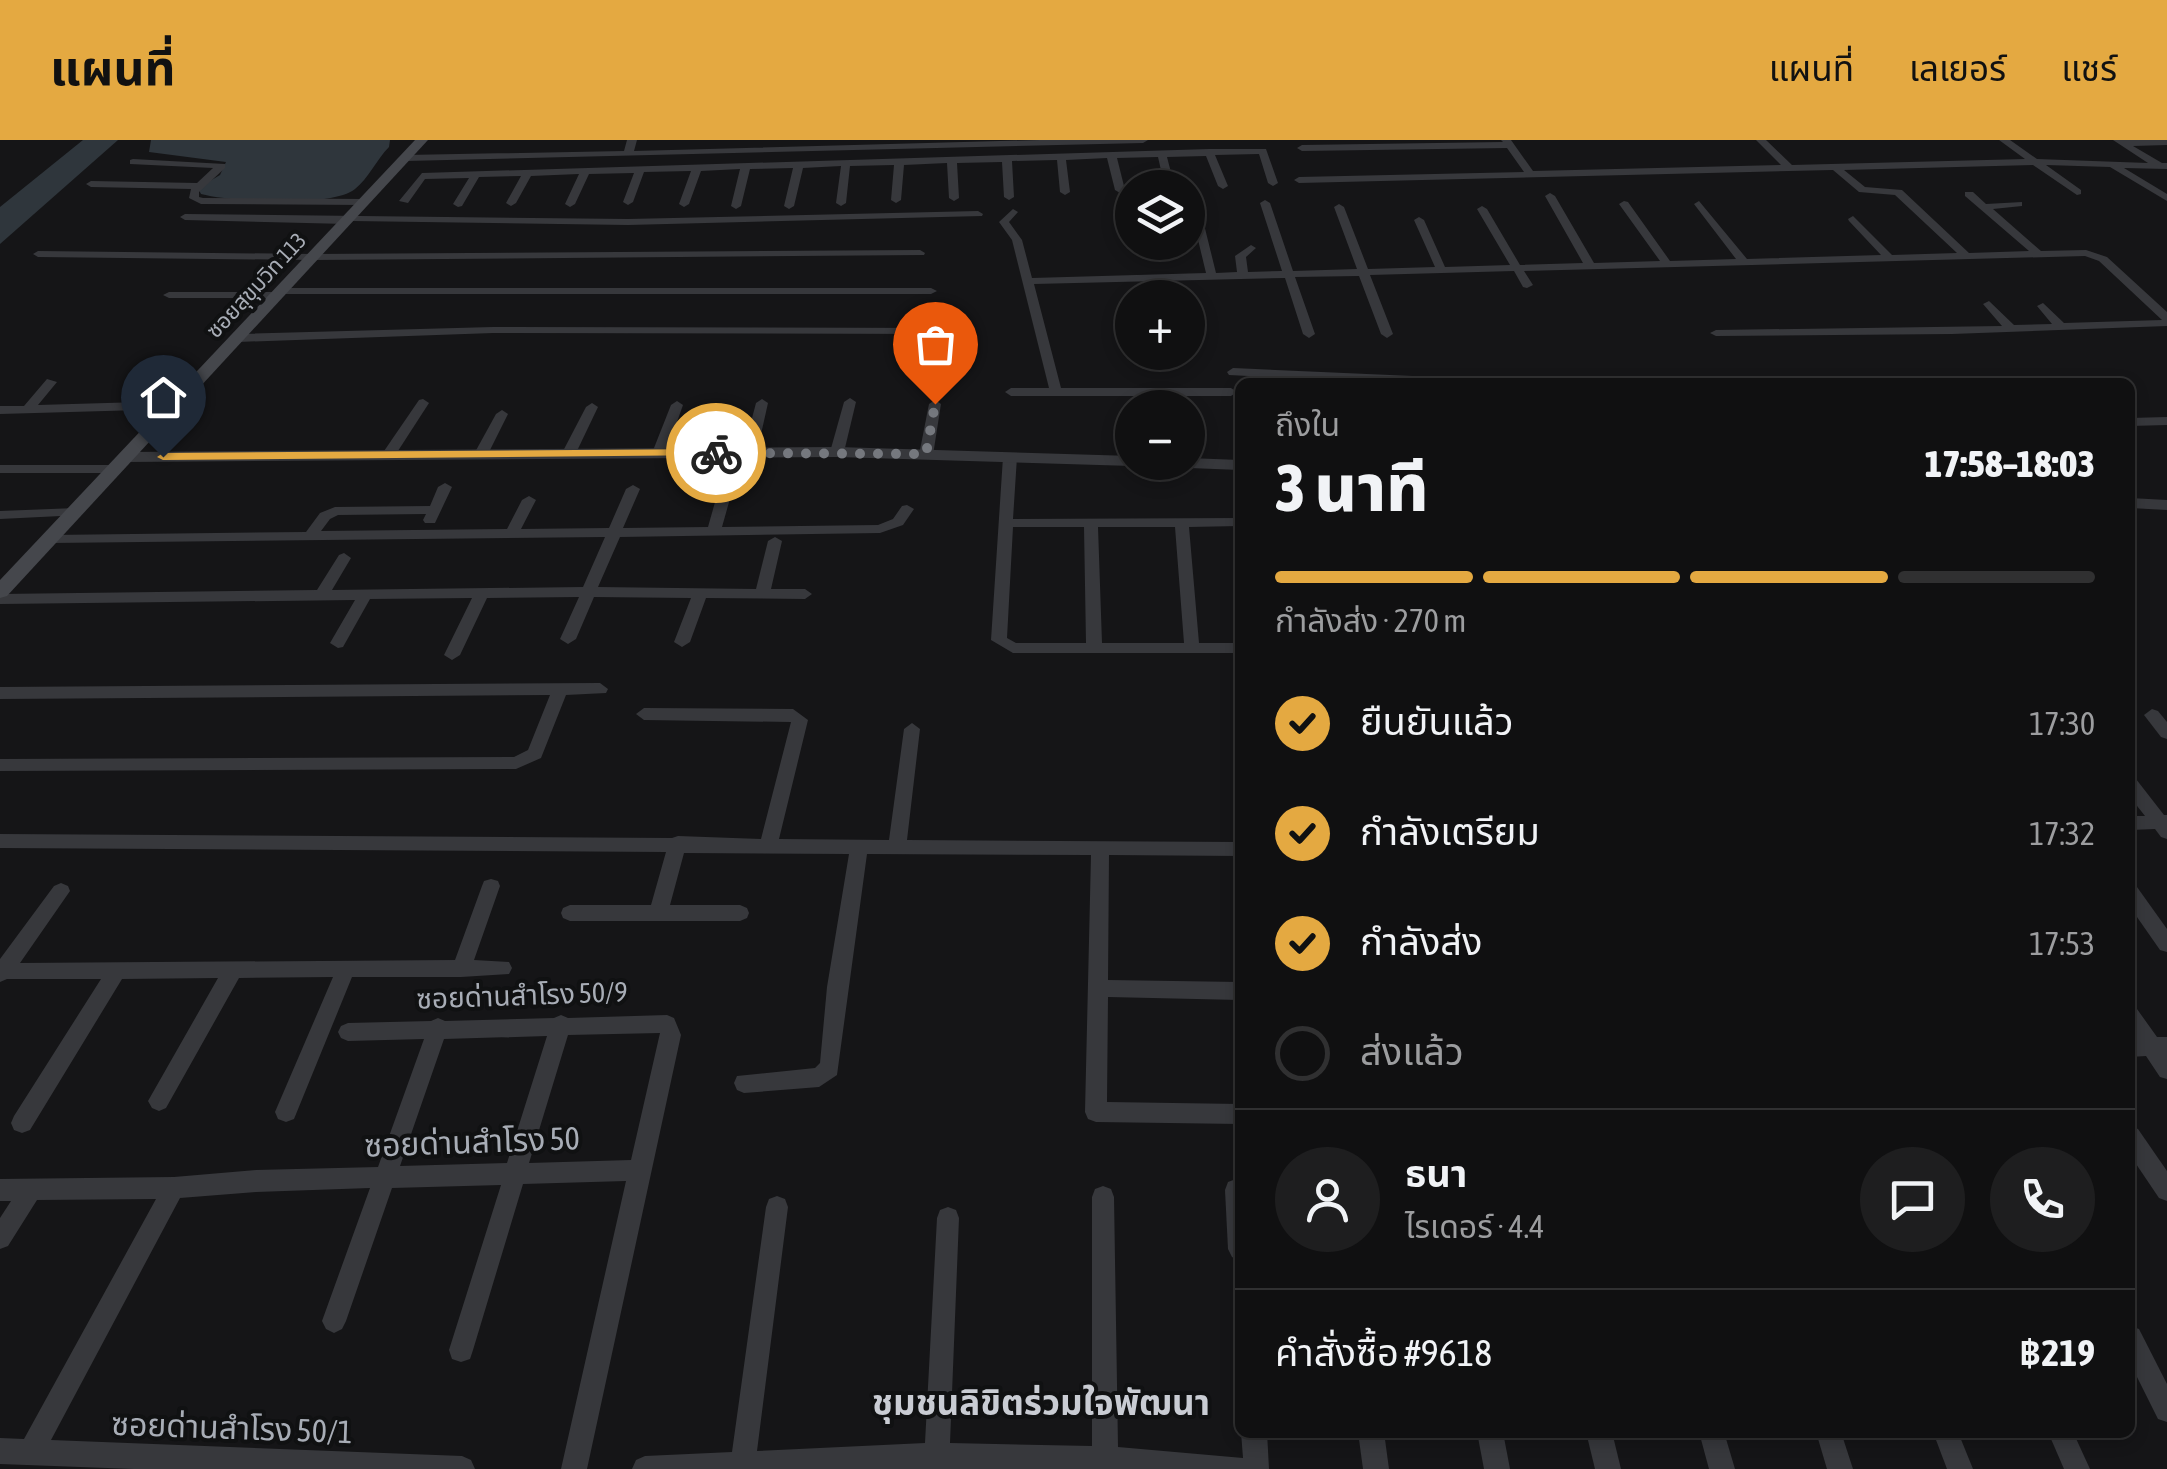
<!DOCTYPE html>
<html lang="th">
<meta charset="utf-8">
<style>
:root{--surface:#101011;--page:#1e1e1f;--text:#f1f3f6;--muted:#9c9d9f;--line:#303031;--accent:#e4a941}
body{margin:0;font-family:"Asap Condensed","Noto Sans Thai",sans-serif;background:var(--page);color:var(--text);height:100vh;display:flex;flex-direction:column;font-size:38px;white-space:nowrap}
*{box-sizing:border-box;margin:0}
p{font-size:32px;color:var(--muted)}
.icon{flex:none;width:55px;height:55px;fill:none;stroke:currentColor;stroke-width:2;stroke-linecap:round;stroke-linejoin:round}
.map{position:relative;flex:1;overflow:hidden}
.details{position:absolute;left:1235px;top:238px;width:900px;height:1060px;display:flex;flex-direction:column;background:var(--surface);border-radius:15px;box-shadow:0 5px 15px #0003,0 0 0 2px var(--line)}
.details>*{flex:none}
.buttons{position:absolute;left:1115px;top:30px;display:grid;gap:20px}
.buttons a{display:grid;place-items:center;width:90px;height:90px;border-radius:50%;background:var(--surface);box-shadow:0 5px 15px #0003,0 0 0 2px var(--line);font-size:50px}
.pin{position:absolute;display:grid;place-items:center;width:85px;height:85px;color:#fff;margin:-102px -42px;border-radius:50% 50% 50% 0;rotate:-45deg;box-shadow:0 0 10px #0007}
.pin .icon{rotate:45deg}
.courier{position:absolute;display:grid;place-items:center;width:100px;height:100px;margin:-50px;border:8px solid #e4a941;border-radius:50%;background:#fff;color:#222;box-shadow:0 2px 12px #0007}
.summary em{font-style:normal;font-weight:800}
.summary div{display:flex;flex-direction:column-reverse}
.summary{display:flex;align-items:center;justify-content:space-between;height:170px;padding:0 40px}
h1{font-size:65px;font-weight:800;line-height:75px}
.bar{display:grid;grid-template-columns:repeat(4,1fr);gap:15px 10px;align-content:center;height:120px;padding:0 40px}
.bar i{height:12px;border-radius:8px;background:var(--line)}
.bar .on{background:var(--accent)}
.bar p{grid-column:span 4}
.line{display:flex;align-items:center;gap:25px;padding:0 40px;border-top:2px solid var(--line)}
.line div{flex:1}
.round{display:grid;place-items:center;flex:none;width:105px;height:105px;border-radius:52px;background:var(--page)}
ol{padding:0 40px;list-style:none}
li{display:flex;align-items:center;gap:30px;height:110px}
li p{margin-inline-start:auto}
li .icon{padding:10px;border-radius:50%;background:var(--accent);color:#111;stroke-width:4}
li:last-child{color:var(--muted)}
li i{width:55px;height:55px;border:5px solid var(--line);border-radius:50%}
header{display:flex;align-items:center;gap:60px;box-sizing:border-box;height:140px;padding:0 50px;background:var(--accent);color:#111}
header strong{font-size:48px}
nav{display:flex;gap:55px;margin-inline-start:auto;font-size:35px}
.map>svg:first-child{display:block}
</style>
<header>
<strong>แผนที่</strong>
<nav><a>แผนที่</a><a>เลเยอร์</a><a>แชร์</a></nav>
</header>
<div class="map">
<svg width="2167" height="1329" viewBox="0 0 2167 1329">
<rect width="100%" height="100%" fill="#151517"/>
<!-- water -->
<g fill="#2f363c">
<path d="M83,0H118L0,104V67Z"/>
<path d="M151,0H390L389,7C377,19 368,39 355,49C331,68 231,62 201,54L198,48L220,35L226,22L149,12Z"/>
</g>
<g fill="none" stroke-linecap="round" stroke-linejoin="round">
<!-- minor -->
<g fill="#37383c" fill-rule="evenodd">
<path d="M627,0H637L634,11L1040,0H1148L1143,3L406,21L401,18L406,15L624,11Z"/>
<path d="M1501,0H1511L1533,31L1781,25L1756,0H1766L1792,25L2025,19L1999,0H2010L2037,19L2148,23L2113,0H2167V5L2133,6L2162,23H2167V29L2124,28L2167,54V61L2110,27L2046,25L2081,50V54L2077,55L2033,25L1844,30L1865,47L1902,50L1969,113L2029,111L1965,56V52H1973L1986,64L2022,62V66L1993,69L2041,111L2086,110L2107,117L2167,172V186L1952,194L1716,196L1710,193L1716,190L2002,186L1983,164L1989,161L2014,185L2052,184L2037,166L2043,163L2064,183L2162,180L2099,121L2085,116L1524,131L1533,145L1527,148L1523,147L1514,131L1370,135L1393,194L1387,198L1381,194L1359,136L1295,137L1315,194L1309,198L1303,194L1285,138L1034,144L1061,248H1231L1237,252L1231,256H1011L1005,252L1011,248H1049L1012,100L999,82L1013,69L1018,72L1009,82L1022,100L1032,138L1206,133L1188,58L1192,53L1197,56L1216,133L1237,132L1235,116L1251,105L1256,108L1246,117L1248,132L1282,131L1260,63L1265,60L1270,63L1293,131L1357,129L1334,67L1339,64L1344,67L1368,129L1435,127L1414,80L1419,77L1424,80L1445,127L1510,125L1477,69L1482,66L1487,69L1520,125L1583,123L1545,56L1550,53L1555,56L1594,123L1660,121L1619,64L1624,61L1628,62L1670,121L1736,119L1694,64L1699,61L1747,119L1881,115L1849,81L1848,79L1853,76L1892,115L1957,113L1895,55L1859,52L1833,30L1299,43L1294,40L1299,37L1524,32L1507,8L1302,11L1297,8L1302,5L1503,2Z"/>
<path d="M1209,9H1266L1278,43L1273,46L1268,43L1259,14L1215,15L1228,46L1223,49L1218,46L1206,16L1167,17L1175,48H1165L1158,17L1117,18L1125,50L1120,53L1115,50L1107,18L1066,20L1070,52L1065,55L1060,52L1057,20L1012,21L1014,57L1009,60L1004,57L1002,22L957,23L959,58L954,61L949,58L947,23L904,25L901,60L896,63L891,60L894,25L850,26L846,63L841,66L836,63L841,26L803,28L794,66L789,69L784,66L793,28L750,29L741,66L736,69L731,66L740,29L701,31L689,64L684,67L679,64L691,31L644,32L633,62L628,65L623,62L634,33L589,34L575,64L570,67L565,64L579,34L531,36L516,63L511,66L506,63L521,36L479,37L462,66L458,67L453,64L469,38L425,39L408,63L399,61L422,33Z"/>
<path d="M133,19L225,24V28L199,52V57L203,58L365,59L370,62L365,65L201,64L189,58L191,49L91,47L86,44L91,41L197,43L213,28L130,24V20Z"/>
<path d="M978,71L983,74L982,76L628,85L352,81L347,84L185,80L180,77L185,74L628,79Z"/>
<path d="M920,110L925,113L924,115L313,120L38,117L33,114L38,111L313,114Z"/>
<path d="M282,148H931L937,151L931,154H283L278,158H169L163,155L169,152H277Z"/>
<path d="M493,187L940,188L946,191L940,194L493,193L238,202L232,198L238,194Z"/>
<path d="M1233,228L1458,238L1464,242H1360L1229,235L1227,232Z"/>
<path d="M47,239L57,242L38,265L176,261L182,265L176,269L0,274V266H24Z"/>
<path d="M850,258L856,262L844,312L842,315H832L830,312L844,262Z"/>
<path d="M423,259L429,263L396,314L394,317H384L382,314L419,260Z"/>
<path d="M762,259L768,263L757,312L755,315H745L743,312L756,263Z"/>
<path d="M935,260L941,264L933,315L926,319L919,315L929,264Z"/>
<path d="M677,261L683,265L666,313L664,316H654L652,313L671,265Z"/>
<path d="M592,263L598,267L576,313L574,316H564L562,313L586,267Z"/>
<path d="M502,270L508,274L488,314L486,317H476L474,314L496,274Z"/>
<path d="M2167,277V285L2130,286V278Z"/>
<path d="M1010,313L1017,317L1013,379L1240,378V386L1189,387L1199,503H1240V513H1013L991,500L1003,317ZM1013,387H1084L1086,503H1016L1007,498ZM1098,387H1175L1184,503H1102Z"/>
<path d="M0,325H117L124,329L117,333H0Z"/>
<path d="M445,343L452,347L435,383H425L423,380L426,374L338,375L330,379L321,391L507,389L522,360L529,356L536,360L521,389L609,388L626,349L633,345L640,349L623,388L708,387L719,348L726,344L733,348L722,387L878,385L893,379L902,366L907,365L914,369L903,385L880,393L620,397L598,447L756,449L768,401L775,397L782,401L771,449H805L812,454L805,459L706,458L690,502L682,507L674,502L691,458L594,457L576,499L568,504L560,499L579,457L487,458L460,515L452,520L444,515L472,458L370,459L343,507L338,508L330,503L355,460L0,464V454L317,450L339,415L344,413L351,418L332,450L583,447L605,397L51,403L44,399L51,395L306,392L320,373L335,367L430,366L438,347Z"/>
<path d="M76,368L81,369V375L0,379V371Z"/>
<path d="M600,543L608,549L606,553L566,555L541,618L516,629L0,631V619L514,617L528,610L550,555L0,559V547Z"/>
<path d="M644,568L793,569L808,580L779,699L889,700L904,589L912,583L920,589L907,700L1240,702V716L1109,715L1108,840L1240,842V860L1108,857L1107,962L1240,964V984L1096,982L1088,979L1085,972L1091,715L867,714L837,935L819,947L744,953L737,950L734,943L737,936L815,928L820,923L827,847L849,714L684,713L670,765H740L747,768L749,773L747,778L740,781H570L563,778L561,773L563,768L570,765H651L666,712L0,708V694L672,698L678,696L761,699L791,582L644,580L636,574Z"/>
<path d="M2152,569L2158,571L2167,582V599L2161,597L2144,575Z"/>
<path d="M2130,637L2136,639L2164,675H2167V699L2161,697L2155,689L2130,690V676H2145L2130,657Z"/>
<path d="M491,739L498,741L500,746L474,820L509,822L512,828L509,834L461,837H352L294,979L286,982L278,979L275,972L333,837L239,838L166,968L159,971L152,968L148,961L218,838L122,839L30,990L22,993L14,990L11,983L14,976L101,839H7L0,842V819L54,746L61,743L68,746L70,751L20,823L455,820L482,746L484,741Z"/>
<path d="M2130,744L2137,747L2167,789V812L2160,810L2130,767Z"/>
<path d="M2130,866L2137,869L2157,897H2167V939L2160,937L2146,916L2130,917V899H2134L2130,892Z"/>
<path d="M561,875L568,878L667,875L674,878L681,895L587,1329H561L626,1041L523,1044L473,1210L470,1219L461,1222L452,1219L449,1210L501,1045L392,1048L346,1181L342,1189L334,1193L326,1189L322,1181L370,1048L256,1052L180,1058L51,1300L462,1316L471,1320L475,1329H134L0,1324V1298L24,1299L156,1059L37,1060L8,1106L0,1109V1078L11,1061H0V1039L174,1037L256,1030L378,1027L424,899L348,901L341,898L338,892L341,886L348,883L431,881L438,878L445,881L554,878ZM660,893L631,1020L529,1023L568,895ZM547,896L507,1023L400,1026L444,899Z"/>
<path d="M2130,986L2138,989L2167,1031V1061L2159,1058L2130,1015Z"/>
<path d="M1236,1039L1240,1041V1121L1232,1117L1228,1109L1225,1050L1228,1042Z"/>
<path d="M1103,1046L1111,1049L1114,1057L1118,1307L1243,1318L1241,1292H1267L1269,1329H632L636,1320L645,1316L732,1312L766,1067L769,1059L777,1056L785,1059L788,1067L757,1311L925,1303L937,1078L940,1070L948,1067L956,1070L959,1078L950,1303L1092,1306V1057L1095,1049Z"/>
<path d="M2130,1186L2139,1189L2167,1244V1282L2158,1279L2130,1223Z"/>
<path d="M1358,1292H1384L1389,1329H1363Z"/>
<path d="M1477,1292H1503L1510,1329H1484Z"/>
<path d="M1586,1292H1612L1621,1329H1595Z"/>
<path d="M1699,1292H1724L1735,1329H1709Z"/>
<path d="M1816,1292H1841L1853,1329H1827Z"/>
<path d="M1933,1292H1958L1973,1329H1947Z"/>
<path d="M2048,1292H2073L2090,1329H2064Z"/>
</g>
<!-- tertiary -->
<g fill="#37383c" fill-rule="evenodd">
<path d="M837,307L1132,316V322H1139L1132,326L837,317L127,322L119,317L127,312Z"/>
<path d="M1188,318L1240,320V330L1164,327L1157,322H1188Z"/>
<path d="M2130,358L2167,360V370L2130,368Z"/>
</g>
<!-- secondary -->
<path fill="#45474c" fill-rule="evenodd" d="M415,0H428L7,456L0,458V440Z"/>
</g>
<!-- route -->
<path fill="#e4a941" d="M716,309L721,315L163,320L157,317L163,313Z"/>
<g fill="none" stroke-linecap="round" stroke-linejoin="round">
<!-- done -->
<path stroke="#75787e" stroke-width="10" stroke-dasharray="0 18" d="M716,313L926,314L935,264"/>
</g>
<g text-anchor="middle" stroke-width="8" stroke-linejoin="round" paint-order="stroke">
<!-- far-street labels -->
<g font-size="22" fill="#a8adb6" stroke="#101112">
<text transform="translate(256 145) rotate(-47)" y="8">ซอยสุขุมวิท 113</text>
</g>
<!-- street labels -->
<g font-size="28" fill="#a8adb6" stroke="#101112">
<text transform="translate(522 855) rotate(-2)" y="10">ซอยด่านสำโรง 50/9</text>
</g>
<!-- near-street labels -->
<g font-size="32" fill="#a8adb6" stroke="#101112">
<text transform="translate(472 1002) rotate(-2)" y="11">ซอยด่านสำโรง 50</text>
<text transform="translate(232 1288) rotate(2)" y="11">ซอยด่านสำโรง 50/1</text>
</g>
<!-- near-neighbourhood labels -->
<g font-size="35" font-weight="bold" fill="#c9ccd3" stroke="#101112">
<text x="1041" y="1275">ชุมชนลิขิตร่วมใจพัฒนา</text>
</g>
</g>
</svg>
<div class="buttons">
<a><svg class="icon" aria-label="layers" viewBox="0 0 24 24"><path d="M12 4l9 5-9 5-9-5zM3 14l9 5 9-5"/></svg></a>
<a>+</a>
<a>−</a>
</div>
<div class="pin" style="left:935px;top:264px;background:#ea580c"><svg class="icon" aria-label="bag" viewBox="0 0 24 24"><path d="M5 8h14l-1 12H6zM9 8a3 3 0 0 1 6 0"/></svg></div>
<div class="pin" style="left:163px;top:317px;background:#1f2937"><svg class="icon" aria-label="home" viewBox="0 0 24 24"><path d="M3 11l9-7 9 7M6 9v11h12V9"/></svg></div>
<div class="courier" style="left:716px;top:313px"><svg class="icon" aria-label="bike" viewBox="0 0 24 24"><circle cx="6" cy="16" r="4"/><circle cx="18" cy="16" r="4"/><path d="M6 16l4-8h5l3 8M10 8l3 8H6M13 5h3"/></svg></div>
<section class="details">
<div class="summary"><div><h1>3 นาที</h1><p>ถึงใน</p></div><em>17:58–18:03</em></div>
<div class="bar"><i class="on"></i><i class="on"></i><i class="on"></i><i></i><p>กำลังส่ง · 270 m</p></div>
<ol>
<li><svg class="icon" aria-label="check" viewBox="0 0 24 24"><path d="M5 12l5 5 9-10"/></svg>ยืนยันแล้ว<p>17:30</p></li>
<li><svg class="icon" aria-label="check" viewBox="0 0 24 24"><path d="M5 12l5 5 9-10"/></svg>กำลังเตรียม<p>17:32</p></li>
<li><svg class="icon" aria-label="check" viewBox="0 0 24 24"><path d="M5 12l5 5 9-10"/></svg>กำลังส่ง<p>17:53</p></li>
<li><i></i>ส่งแล้ว</li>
</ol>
<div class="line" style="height:180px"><a class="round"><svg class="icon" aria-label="person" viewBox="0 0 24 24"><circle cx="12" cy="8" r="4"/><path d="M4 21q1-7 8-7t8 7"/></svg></a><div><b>ธนา</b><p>ไรเดอร์ · 4.4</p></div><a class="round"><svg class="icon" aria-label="chat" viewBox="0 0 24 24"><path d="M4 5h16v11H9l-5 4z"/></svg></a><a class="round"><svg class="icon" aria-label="phone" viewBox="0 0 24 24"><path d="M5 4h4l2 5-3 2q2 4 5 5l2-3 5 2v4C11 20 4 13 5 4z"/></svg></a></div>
<div class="line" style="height:130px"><div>คำสั่งซื้อ #9618</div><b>฿219</b></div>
</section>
</div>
